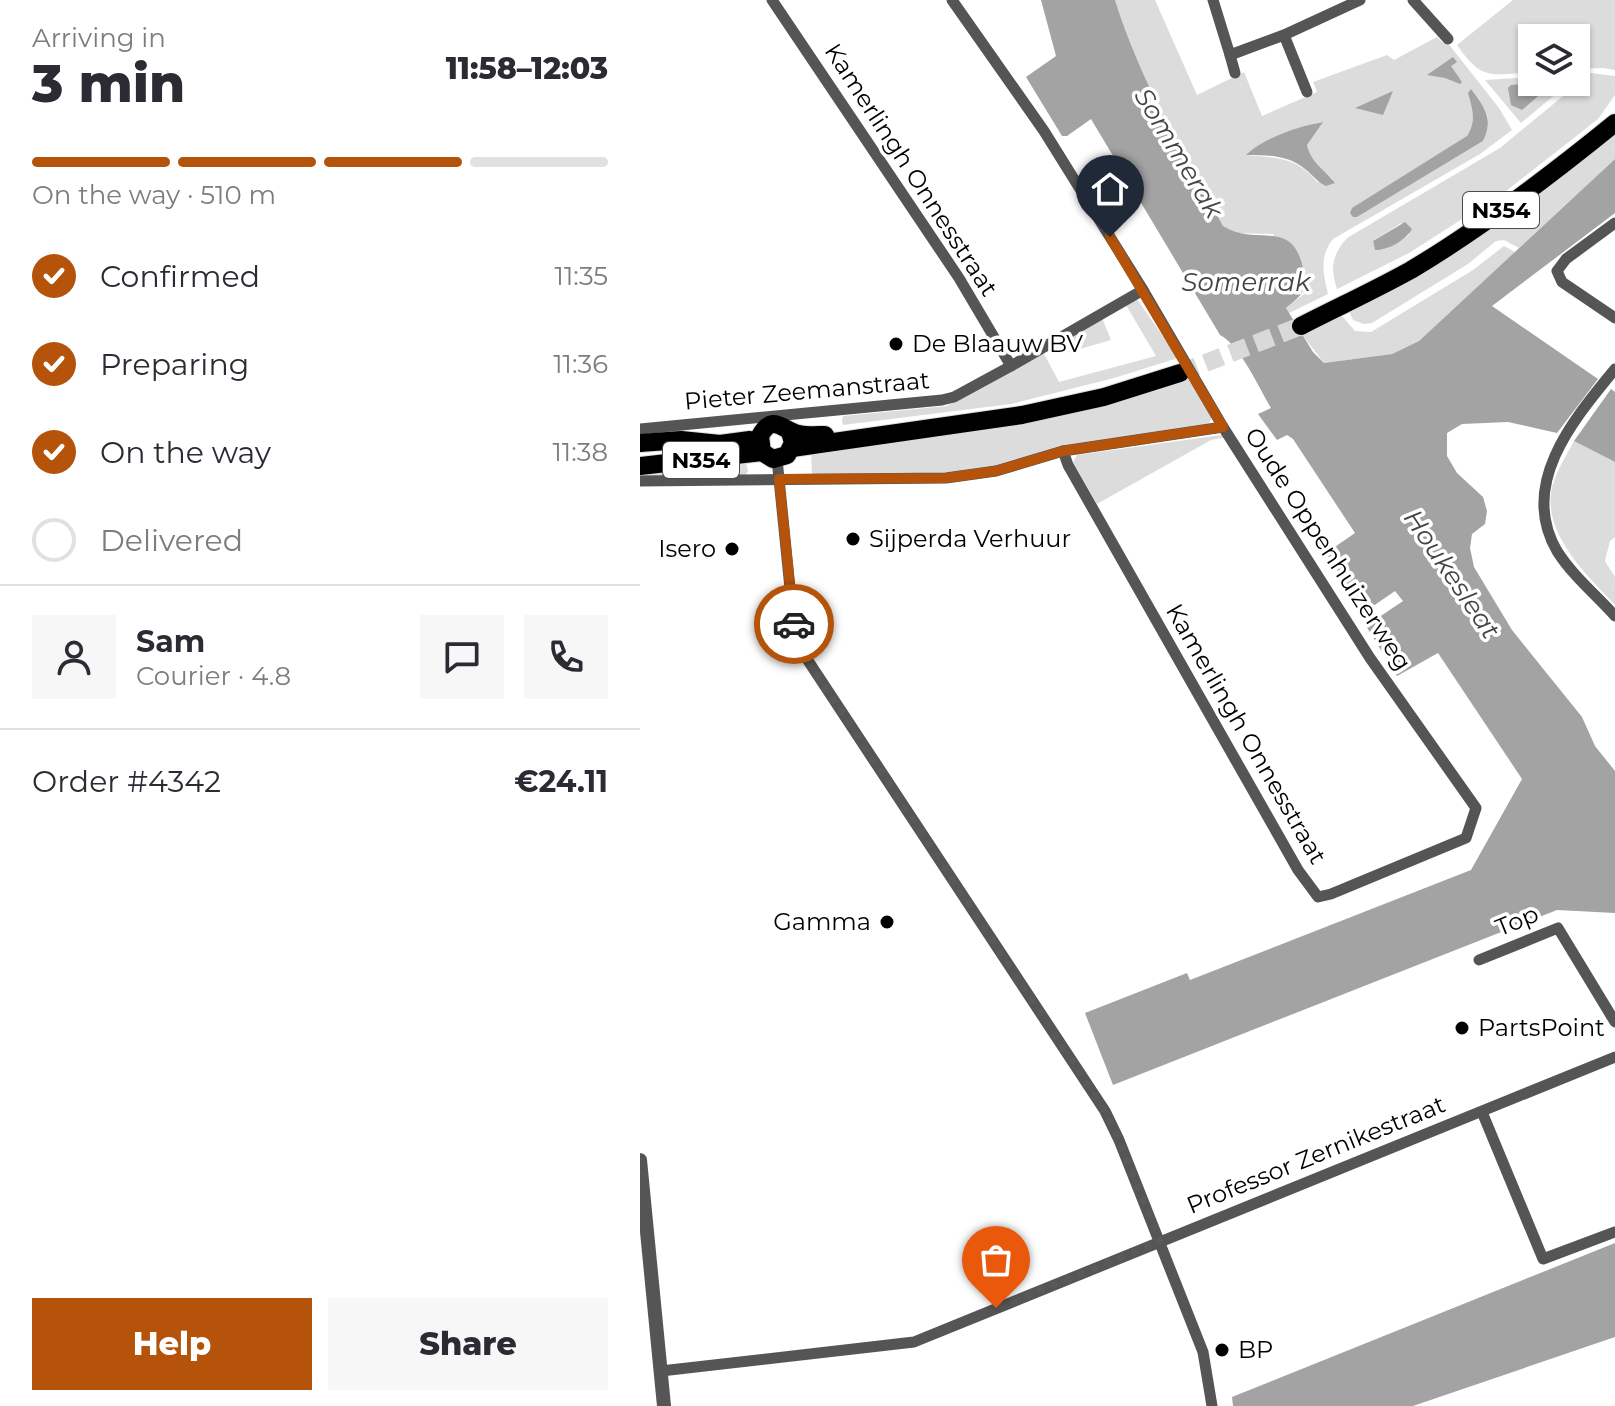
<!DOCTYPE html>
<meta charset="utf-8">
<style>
:root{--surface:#fff;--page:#f7f7f7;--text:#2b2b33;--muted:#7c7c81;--line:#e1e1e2;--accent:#b45309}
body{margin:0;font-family:Montserrat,sans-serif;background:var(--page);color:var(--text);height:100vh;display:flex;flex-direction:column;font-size:30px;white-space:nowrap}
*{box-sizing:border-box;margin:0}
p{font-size:26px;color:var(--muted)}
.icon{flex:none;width:44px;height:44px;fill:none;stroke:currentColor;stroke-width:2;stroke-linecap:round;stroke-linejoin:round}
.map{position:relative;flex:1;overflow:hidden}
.details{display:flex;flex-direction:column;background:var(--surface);width:640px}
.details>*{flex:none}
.controls{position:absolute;left:878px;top:24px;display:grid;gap:16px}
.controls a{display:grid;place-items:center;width:72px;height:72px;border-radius:0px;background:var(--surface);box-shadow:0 2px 6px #0004;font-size:40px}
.pin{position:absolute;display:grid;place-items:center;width:68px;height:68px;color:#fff;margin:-82px -34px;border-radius:50% 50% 50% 0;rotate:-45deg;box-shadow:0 0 8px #0007}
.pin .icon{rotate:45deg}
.courier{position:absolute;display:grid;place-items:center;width:80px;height:80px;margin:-40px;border:6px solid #b45309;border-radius:50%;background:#fff;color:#222;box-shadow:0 2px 10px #0007}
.summary em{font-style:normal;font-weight:800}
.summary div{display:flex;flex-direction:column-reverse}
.summary{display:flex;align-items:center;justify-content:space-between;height:136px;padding:0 32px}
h1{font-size:52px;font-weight:800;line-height:60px}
.bar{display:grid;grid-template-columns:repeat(4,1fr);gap:12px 8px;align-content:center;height:96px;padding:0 32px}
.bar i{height:10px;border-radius:6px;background:var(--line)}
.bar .active{background:var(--accent)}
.bar p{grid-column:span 4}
.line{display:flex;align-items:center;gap:20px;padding:0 32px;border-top:2px solid var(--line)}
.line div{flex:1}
.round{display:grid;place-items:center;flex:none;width:84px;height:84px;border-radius:0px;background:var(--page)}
ol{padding:0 32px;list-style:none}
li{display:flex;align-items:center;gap:24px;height:88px}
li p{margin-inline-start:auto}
li .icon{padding:8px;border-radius:50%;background:var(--accent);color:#fff;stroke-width:4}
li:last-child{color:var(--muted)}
li i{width:44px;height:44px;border:4px solid var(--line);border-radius:50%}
.button{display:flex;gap:16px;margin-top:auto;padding:16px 32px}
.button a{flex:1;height:92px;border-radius:0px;background:var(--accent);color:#fff;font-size:32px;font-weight:800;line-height:92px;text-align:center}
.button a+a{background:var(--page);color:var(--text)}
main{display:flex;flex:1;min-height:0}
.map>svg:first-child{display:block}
</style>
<main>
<section class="details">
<div class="summary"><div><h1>3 min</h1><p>Arriving in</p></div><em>11:58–12:03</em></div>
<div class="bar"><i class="active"></i><i class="active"></i><i class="active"></i><i></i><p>On the way · 510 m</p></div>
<ol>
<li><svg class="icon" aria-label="check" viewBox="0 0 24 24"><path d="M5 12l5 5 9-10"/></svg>Confirmed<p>11:35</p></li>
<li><svg class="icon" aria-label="check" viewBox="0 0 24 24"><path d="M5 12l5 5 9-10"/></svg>Preparing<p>11:36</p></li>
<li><svg class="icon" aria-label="check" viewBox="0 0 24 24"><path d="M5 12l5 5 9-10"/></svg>On the way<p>11:38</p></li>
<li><i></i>Delivered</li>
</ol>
<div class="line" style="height:144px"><a class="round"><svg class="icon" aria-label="person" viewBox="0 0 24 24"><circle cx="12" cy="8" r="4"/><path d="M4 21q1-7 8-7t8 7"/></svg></a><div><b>Sam</b><p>Courier · 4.8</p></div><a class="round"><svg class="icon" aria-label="chat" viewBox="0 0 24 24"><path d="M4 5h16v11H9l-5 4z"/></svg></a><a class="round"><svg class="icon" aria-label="phone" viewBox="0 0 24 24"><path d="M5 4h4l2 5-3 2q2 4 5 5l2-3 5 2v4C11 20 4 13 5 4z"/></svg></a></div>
<div class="line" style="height:104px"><div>Order #4342</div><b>€24.11</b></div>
<div class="button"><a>Help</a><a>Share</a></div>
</section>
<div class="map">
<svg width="975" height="1406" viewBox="0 0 975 1406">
<rect width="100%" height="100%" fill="#fff"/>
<!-- grass -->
<g fill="#dcdcdc" fill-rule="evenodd">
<path d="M475,0H515L557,95L604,72L622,116L677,92L673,82L747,55L754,60L797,37L803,43L807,42L859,108L872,130L840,154L693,239C679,257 683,273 688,294L649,313L646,308L664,294L633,234L594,233L583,226C543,153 500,80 475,0ZM831,90C846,111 854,115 843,141L717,217H712L827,136C835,122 834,112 829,97ZM682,122L667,145C670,161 679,170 693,179L677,182C658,157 635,158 607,155C628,139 656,127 682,122Z"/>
<path d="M873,0H975V70L963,68L936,69V38H892V72C850,75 842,81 817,45Z"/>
<path d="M951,73L975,76V95L958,119L866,191L769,253L697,289C690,268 692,255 707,238L860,148ZM761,223L769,235C759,241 747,252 735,250L733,241Z"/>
<path d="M892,77V82H930L881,123L845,80Z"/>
<path d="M975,130V159L879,248L864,240L856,241L828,264L732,323L724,324L713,320L709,311Z"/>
<path d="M864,246L875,252L779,341L752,354L684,363L661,333L700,316L703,317L715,331L731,332L833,270Z"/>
<path d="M497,299L538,358L474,378L371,404L203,425L202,421L203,416L307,406L403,352L419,382L516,356L486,305Z"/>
<path d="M462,318L471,340L426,353L421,343Z"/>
<path d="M550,377L573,415L568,425L350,468L302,473L172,475L171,451Z"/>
<path d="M582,435L586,437L571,440L457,504L433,462L437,455Z"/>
<path d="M934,441L975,462V537L970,541L965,561L975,577V605C946,574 897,529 914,481C919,467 927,454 934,441Z"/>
<path d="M105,457L108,471L106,475L0,477V469Z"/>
</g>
<!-- water -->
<g fill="#a3a3a3">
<path d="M401,0H475C500,80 543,153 583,226C618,248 654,215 664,273C667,292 660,297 646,308L673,352L684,363L752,354L779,341L975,159V213L852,306L958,379L917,433L868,422L822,424L807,433V456L817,473L843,497L847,511L845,524L832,534L830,548L834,567L872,630L942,717L955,746L975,771V913L917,910L473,1085L445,1013L547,973L550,980L831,870L882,779L798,653L757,676L726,626L763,601L755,591L726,611L721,607L686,553L715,533L653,439L647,435L637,440L618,414L631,408C619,388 600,345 580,335L451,119L427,136H422L386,77L416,56Z"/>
<path d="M813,57L817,62L811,66L822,82L820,84L805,78L787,75Z"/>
<path d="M910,82L911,85L882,110L871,105L868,88L871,85Z"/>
<path d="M831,89C845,108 854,119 843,141L717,217H713L710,213L712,208L827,136C837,120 832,109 828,93Z"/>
<path d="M753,91L743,115L715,108Z"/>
<path d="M683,122L667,145C671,163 684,169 695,183L686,186C677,182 673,175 665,169C648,155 626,155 606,155C624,138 659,126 683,122Z"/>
<path d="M765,222L772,229C766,240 747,251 735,250L733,241Z"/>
<path d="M971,389L975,392V462L934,441Z"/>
<path d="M975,1243V1337L773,1406H593L592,1397Z"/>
</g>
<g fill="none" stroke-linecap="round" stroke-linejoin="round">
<!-- primary-tunnel -->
<path stroke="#d9d9d9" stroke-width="18" stroke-dasharray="18 9" stroke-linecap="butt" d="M540,373L661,326"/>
<defs>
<g id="primary">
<path d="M661,326C698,307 735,290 771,270C843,227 910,176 975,123"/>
<path d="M150,432L153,443L147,455L133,459L122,452L120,436C133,412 143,431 159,434C167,436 177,435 185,435"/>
<path d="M0,443L41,440L80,444L110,440"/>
<path d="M152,448L382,415L464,397L540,373"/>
<path d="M0,466L122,452"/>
</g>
</defs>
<!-- primary casing -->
<use href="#primary" stroke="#dbdbdb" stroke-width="20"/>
<!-- minor -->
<g stroke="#555" stroke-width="11">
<path d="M132,0L319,278L371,366"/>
<path d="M312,0L404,131L503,290L583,427L730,658L836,808L826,838L691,894L678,897L658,870L428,465L423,451"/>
<path d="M573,0L590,55L644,35L720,0"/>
<path d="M773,0L808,39"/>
<path d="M644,35L667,92"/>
<path d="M590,55L595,73"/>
<path d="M975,223L926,259L917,271L922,282L975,318"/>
<path d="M975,369C934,419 878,484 917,551C932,575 956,595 975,616"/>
<path d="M0,429L302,400L314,397L371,366L503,290"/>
<path d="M137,459L154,628L163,653L465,1111L479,1140L563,1352L572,1406"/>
<path d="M0,481L306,478L356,471L423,451L583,427"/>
<path d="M839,960L918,928L975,1022"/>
<path d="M842,1112L903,1259L975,1232"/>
<path d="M21,1371L274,1342L975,1057"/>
</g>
<!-- tertiary -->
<path stroke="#555" stroke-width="14" d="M0,1160L24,1406"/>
<!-- primary -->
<use href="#primary" stroke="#000" stroke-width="18"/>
</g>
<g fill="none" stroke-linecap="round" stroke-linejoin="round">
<!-- done -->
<path stroke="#595959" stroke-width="8" stroke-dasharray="0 14.4" d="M154,624L158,642L169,663L465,1111L479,1140L520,1242L356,1308"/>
<!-- route -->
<path stroke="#b45309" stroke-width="10" d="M154,624L139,479L306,478L356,471L423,451L583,427L470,237"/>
</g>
<!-- markers -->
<g fill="#000" stroke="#fff" stroke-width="3">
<circle cx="256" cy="344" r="8"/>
<circle cx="213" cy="539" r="8"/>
<circle cx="92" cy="549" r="8"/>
<circle cx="247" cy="922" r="8"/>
<circle cx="822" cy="1028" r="8"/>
<circle cx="582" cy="1350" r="8"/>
</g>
<g text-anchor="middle" stroke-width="7" stroke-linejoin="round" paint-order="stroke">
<!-- shield labels -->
<g fill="#fff" stroke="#4c4c4c" stroke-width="2">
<rect x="823" y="192" width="76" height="36" rx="6"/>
<rect x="23" y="442" width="76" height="36" rx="6"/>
</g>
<g font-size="22" font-weight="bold" fill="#000">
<text x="861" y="218">N354</text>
<text x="61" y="468">N354</text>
</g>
<!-- street labels -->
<g font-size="24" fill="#000" stroke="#fff">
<text transform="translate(271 170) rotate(57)" y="8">Kamerlingh Onnesstraat</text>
<text transform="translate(167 391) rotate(-5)" y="8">Pieter Zeemanstraat</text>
<text transform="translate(688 549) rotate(57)" y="8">Oude Oppenhuizerweg</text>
<text transform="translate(606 734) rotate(60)" y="8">Kamerlingh Onnesstraat</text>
<text transform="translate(877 921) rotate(-22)" y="8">Top</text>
<text transform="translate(676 1155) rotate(-22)" y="8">Professor Zernikestraat</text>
</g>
<!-- poi labels -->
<g font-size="24" fill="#000" stroke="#fff" text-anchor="start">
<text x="272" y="352">De Blaauw BV</text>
<text x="229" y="547">Sijperda Verhuur</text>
<text x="76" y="557" text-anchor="end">Isero</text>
<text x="231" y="930" text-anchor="end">Gamma</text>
<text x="838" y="1036">PartsPoint</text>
<text x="598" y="1358">BP</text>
</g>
<!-- water labels -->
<g font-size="26" font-style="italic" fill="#444" stroke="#fff">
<text transform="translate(539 153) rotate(59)" y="9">Sommerak</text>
<text x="606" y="291">Somerrak</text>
<text transform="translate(812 574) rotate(56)" y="9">Houkesleat</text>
</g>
</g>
</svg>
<div class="controls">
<a><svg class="icon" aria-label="layers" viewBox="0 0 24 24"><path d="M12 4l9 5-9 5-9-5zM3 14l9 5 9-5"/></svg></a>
</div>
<div class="pin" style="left:356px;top:1308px;background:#ea580c"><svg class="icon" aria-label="bag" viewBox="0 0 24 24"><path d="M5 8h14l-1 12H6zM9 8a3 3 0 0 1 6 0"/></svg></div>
<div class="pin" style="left:470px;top:237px;background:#1f2937"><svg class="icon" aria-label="home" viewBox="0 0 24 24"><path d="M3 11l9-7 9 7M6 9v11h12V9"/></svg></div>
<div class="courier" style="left:154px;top:624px"><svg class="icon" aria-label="car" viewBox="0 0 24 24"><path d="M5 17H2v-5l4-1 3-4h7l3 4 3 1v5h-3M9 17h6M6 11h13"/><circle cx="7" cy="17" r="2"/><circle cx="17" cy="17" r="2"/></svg></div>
</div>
</main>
